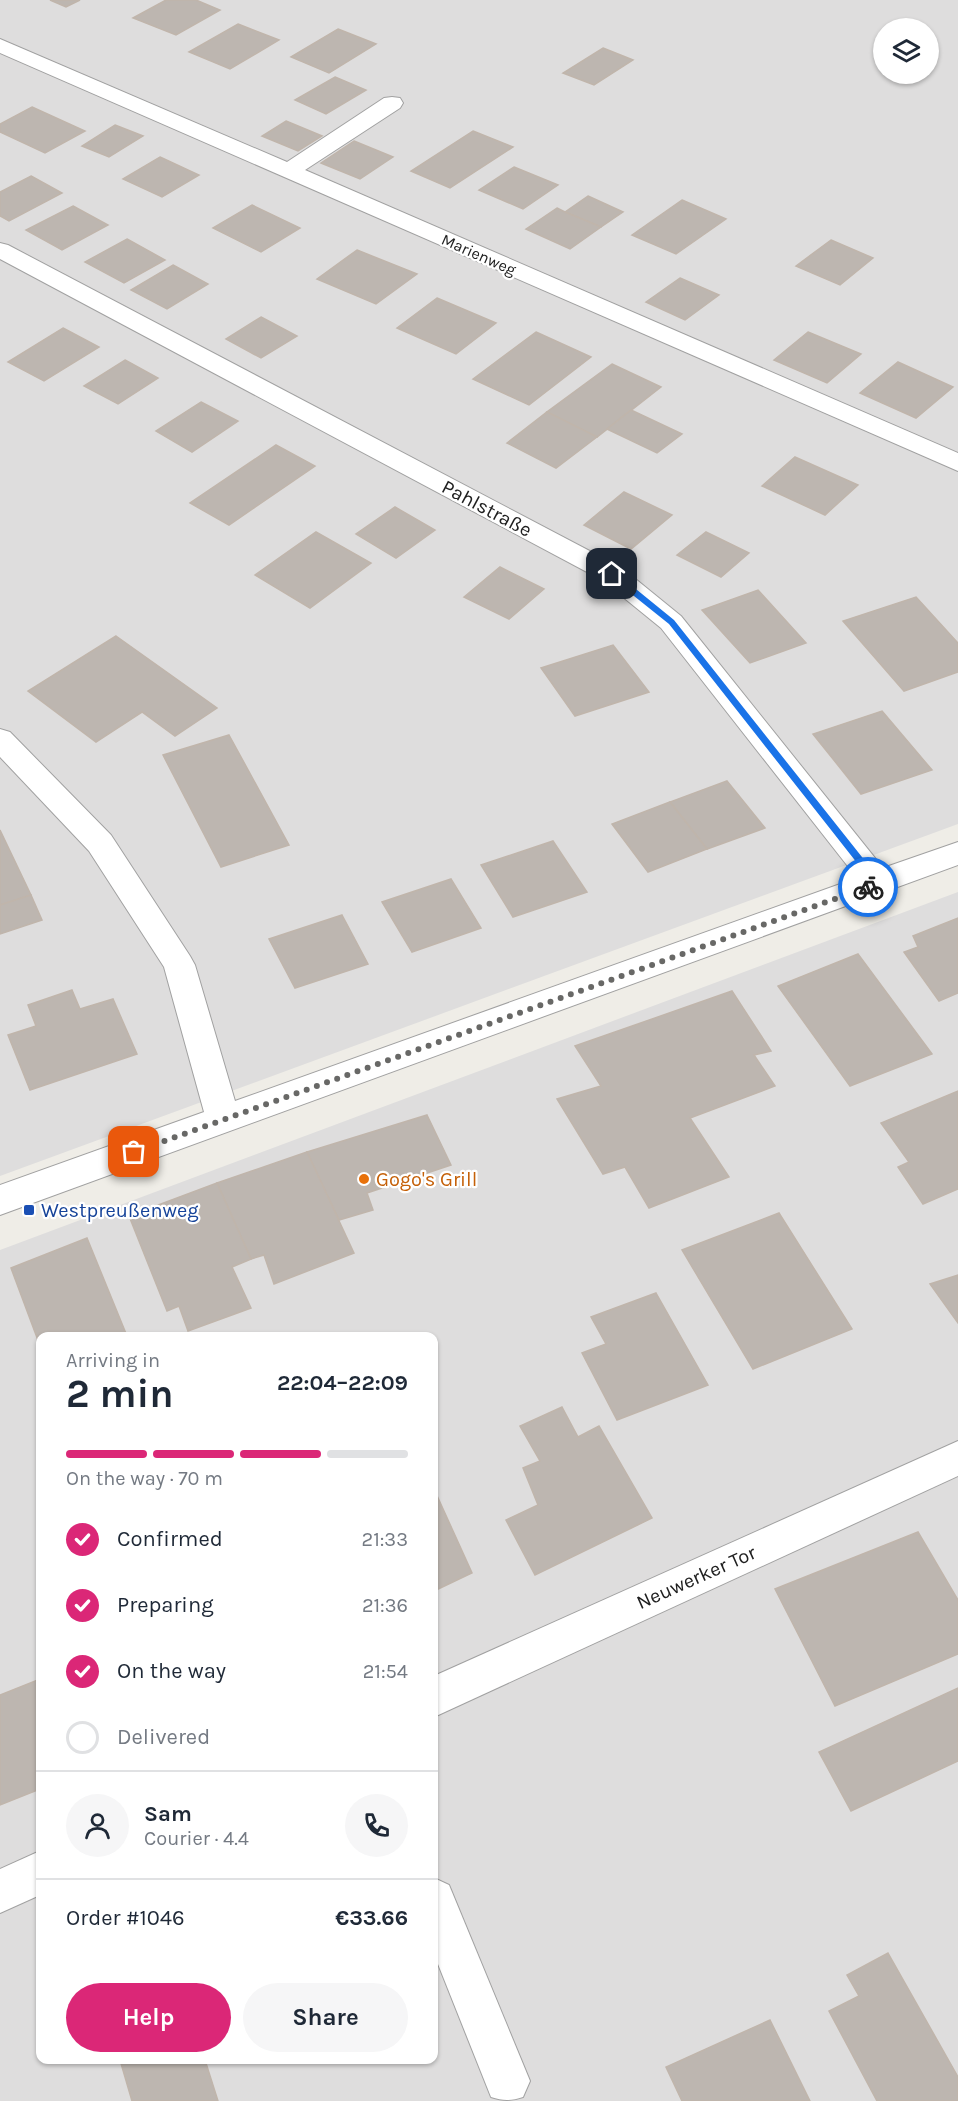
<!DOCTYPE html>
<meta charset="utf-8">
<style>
:root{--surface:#fff;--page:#f6f6f7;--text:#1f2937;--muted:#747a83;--line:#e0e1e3;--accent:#db2777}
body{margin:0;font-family:Karla,sans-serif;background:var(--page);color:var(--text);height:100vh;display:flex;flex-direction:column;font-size:22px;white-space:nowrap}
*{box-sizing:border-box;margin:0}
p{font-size:20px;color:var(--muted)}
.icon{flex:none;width:33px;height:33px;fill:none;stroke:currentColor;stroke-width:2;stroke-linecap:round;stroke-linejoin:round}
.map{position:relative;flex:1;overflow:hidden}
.details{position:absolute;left:36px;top:1332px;width:402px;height:732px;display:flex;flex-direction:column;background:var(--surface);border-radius:12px;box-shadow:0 2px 4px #0004}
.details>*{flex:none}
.controls{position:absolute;left:873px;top:18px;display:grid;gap:12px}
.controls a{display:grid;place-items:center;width:66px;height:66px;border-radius:50%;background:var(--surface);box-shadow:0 2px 4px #0004;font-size:30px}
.pin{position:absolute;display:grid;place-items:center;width:51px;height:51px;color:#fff;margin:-26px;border-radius:12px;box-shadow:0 3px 9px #0006}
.courier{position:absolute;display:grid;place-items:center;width:60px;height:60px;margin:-30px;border:4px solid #1a73e8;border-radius:50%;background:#fff;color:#222;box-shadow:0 2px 8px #0007}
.overview em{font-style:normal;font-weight:700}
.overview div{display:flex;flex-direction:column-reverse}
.overview{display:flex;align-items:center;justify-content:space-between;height:102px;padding:0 30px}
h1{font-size:39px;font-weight:700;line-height:45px}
.bar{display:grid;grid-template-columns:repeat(4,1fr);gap:9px 6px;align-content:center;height:72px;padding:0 30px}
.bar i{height:8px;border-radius:4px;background:var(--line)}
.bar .on{background:var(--accent)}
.bar p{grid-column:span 4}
.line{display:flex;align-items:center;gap:15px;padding:0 30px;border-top:2px solid var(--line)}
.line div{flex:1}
.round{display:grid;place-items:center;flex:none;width:63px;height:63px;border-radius:32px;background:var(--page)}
ol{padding:0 30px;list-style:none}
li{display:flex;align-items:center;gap:18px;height:66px}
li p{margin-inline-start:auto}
li .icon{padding:6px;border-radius:50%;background:var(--accent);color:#fff;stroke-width:4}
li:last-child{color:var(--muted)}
li i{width:33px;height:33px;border:3px solid var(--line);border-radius:50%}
.primary-button{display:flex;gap:12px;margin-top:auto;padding:12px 30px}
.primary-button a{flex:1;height:69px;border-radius:36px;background:var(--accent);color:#fff;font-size:24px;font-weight:700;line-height:69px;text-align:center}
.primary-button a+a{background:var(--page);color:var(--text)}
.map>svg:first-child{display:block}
</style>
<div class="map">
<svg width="958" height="2101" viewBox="0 0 958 2101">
<rect width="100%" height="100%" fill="#efede7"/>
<!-- residential -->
<g fill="#dedddd" fill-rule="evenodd">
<path d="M0,0H958V824L0,1176ZM884,28H928V74H884Z"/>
<path d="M958,892V2101H0V1250ZM40,1336H434V2060H40Z"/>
</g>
<!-- building -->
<g fill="#bdb6b0" stroke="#c0b5ab" stroke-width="1.5">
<path d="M50,0H80L66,7Z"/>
<path d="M166,0H196L220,10L176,35L133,18Z"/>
<path d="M238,24L279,40L230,69L189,52Z"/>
<path d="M338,29L376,44L329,73L291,57Z"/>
<path d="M603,48L633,60L594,85L563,73Z"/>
<path d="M335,77L366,90L326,114L295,100Z"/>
<path d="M32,107L85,131L45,153L0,132V124Z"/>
<path d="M286,121L322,136L298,151L262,136Z"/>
<path d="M115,125L143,136L109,157L82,146Z"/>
<path d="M473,131L513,147L450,188L411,171Z"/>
<path d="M354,141L393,157L360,179L321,163Z"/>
<path d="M160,157L199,175L162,197L123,179Z"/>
<path d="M514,167L558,185L523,209L479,190Z"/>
<path d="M31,176L62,193L9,221L0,216V192Z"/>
<path d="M588,196L623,212L601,227L565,212Z"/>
<path d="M682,200L726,219L676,254L632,235Z"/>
<path d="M252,205L300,228L261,252L213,228Z"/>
<path d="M73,206L108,225L62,250L26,230Z"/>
<path d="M557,208L565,212L601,227L570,249L526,229Z"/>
<path d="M127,239L165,260L124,283L85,262Z"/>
<path d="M831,240L873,258L840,285L796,266Z"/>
<path d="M357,250L417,274L376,304L317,279Z"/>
<path d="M173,265L208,284L167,309L131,290Z"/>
<path d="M680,278L719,295L685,320L646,302Z"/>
<path d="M437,298L496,323L456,354L397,328Z"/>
<path d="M261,317L297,336L261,358L226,339Z"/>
<path d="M63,328L99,347L44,381L8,362Z"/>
<path d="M536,332L591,357L529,405L473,379Z"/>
<path d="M808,332L861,354L827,383L774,360Z"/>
<path d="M125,360L158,378L118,404L84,386Z"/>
<path d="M898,362L953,387L916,418L860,393Z"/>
<path d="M612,364L661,387L597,437L547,412Z"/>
<path d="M201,402L238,421L192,452L156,431Z"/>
<path d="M631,410L682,434L657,453L607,429Z"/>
<path d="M547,412L597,437L556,468L507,443Z"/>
<path d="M276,445L315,466L229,525L190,503Z"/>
<path d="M795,457L858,485L825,515L762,486Z"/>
<path d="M624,492L672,515L631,549L584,525Z"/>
<path d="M395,507L435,530L396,558L356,534Z"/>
<path d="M316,532L371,563L310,608L255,575Z"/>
<path d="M706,532L749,553L721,577L677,555Z"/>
<path d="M500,567L544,589L509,619L464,597Z"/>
<path d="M758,590L806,643L750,663L702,610Z"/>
<path d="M916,597L958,643V672L904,691L843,621Z"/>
<path d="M116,636L217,708L175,736L142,712L96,742L28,691Z"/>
<path d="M613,645L649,692L575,716L541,668Z"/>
<path d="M882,711L932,770L861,794L813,734Z"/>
<path d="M229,735L289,845L221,867L163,755Z"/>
<path d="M727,781L765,828L707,849L670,802Z"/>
<path d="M670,802L707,849L648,872L612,824Z"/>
<path d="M0,830L31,895L0,905Z"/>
<path d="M553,841L587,892L513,917L481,865Z"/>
<path d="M451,879L481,928L412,952L382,902Z"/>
<path d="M31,895L42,920L0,934V905Z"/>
<path d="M342,915L368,964L295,988L269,939Z"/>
<path d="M958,918V993L939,1001L904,952L918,947L913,936Z"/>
<path d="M858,954L932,1054L850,1086L778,986Z"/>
<path d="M72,990L80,1009L113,999L137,1054L30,1090L8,1035L36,1026L28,1005Z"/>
<path d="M732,991L771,1051L754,1055L775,1086L690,1118L729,1177L649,1208L625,1167L603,1174L557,1099L601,1086L575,1046Z"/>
<path d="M958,1091V1189L923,1204L898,1167L909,1162L881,1123Z"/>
<path d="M427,1115L451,1165L367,1193L373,1210L339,1220L307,1152Z"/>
<path d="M307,1152L354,1253L274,1284L264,1255L251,1259L217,1183Z"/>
<path d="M217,1183L251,1259L232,1267L251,1308L188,1331L179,1306L167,1311L129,1216Z"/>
<path d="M779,1213L852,1329L753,1369L682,1250Z"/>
<path d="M87,1238L127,1336H40L39,1343L11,1268Z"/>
<path d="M958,1275V1323L930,1284Z"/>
<path d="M656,1293L708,1385L617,1420L582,1353L606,1344L591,1317Z"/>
<path d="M562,1407L578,1437L599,1426L652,1518L535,1575L506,1520L538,1505L523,1468L540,1461L520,1426Z"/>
<path d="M434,1489L472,1573L434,1591Z"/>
<path d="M918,1532L958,1600V1654L835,1706L775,1589Z"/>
<path d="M40,1679V1789L0,1805V1695Z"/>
<path d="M958,1688V1761L851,1811L819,1752Z"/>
<path d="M888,1953L958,2077V2101H877L829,2011L859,1996L847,1975Z"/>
<path d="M770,2020L810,2101H682L666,2067Z"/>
<path d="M120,2060H205L218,2101H132Z"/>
</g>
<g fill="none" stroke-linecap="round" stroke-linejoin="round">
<defs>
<g id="minor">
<path d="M0,39L287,162L384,98L392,97L400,98L403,103L400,108L305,170L958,453V471L0,53Z"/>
<path d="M0,243L8,245L622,568L681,616L883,868L958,842V865L0,1215V1185L204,1112L164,967L89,851L0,757V729L10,732L111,835L190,956L195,965L235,1101L857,878L661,628L602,580L0,259Z"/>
<path d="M958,1441V1476L434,1717V1676Z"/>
<path d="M40,1851V1895L0,1913V1869Z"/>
<path d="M434,1878L449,1885L530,2081L523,2097C511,2101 503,2101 491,2097L434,1954Z"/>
</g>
</defs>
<!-- minor casing -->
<use href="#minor" stroke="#a1a1a1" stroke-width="2"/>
<!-- minor -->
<use href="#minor" fill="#fff" fill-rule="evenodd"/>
</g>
<!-- route -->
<path fill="#1a73e8" d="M609,572H615L674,620L881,881V886L864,889V884L872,882L669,624L609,576Z"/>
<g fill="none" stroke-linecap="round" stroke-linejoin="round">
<!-- done -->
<path stroke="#686866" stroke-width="6" stroke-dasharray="0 10.8" d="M134,1152L868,887"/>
</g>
<!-- markers -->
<circle fill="#e8710a" stroke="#fff" stroke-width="2" cx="364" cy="1179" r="6"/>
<rect fill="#1a4fb4" stroke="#fff" stroke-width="2" x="23" y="1204" width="12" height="12" rx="3"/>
<g text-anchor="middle" stroke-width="4.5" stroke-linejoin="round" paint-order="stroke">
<!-- far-street labels -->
<g font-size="16" fill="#202020" stroke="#fff">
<text transform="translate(479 254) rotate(24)" y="6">Marienweg</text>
</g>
<!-- street labels -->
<g font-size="20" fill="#202020" stroke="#fff">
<text transform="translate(487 508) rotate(28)" y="7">Pahlstraße</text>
<text transform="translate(696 1577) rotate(-24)" y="7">Neuwerker Tor</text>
</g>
<!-- food labels -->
<g font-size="20" fill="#c56008" stroke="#fff" text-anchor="start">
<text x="376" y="1186">Gogo's Grill</text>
</g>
<!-- transit labels -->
<g font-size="20" fill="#164399" stroke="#fff" text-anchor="start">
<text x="41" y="1217">Westpreußenweg</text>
</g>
</g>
</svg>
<div class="controls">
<a><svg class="icon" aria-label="layers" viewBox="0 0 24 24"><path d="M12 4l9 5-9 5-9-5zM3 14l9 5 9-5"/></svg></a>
</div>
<div class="pin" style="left:134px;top:1152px;background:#ea580c"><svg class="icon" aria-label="bag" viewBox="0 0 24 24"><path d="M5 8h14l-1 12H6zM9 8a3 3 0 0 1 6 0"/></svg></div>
<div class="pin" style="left:612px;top:574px;background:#1f2937"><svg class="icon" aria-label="home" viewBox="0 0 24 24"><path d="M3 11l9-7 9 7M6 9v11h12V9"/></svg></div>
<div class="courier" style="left:868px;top:887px"><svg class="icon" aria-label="bike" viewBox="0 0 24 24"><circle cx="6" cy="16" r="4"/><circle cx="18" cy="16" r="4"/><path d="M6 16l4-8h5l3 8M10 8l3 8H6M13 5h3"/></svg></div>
<section class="details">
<div class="overview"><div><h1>2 min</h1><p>Arriving in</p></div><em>22:04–22:09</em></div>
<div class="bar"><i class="on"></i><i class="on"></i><i class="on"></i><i></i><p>On the way · 70 m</p></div>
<ol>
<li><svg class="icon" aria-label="check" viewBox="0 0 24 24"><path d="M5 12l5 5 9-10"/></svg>Confirmed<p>21:33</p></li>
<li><svg class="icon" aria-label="check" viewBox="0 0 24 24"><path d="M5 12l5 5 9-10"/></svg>Preparing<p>21:36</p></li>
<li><svg class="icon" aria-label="check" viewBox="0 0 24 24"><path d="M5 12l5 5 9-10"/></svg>On the way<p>21:54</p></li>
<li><i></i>Delivered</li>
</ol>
<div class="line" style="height:108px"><a class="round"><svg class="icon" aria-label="person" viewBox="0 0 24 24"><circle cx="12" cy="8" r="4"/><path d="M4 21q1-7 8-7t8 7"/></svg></a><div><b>Sam</b><p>Courier · 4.4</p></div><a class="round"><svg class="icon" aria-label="phone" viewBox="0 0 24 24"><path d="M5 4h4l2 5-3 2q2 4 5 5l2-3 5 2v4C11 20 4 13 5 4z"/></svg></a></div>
<div class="line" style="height:78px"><div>Order #1046</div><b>€33.66</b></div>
<div class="primary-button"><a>Help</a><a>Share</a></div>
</section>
</div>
